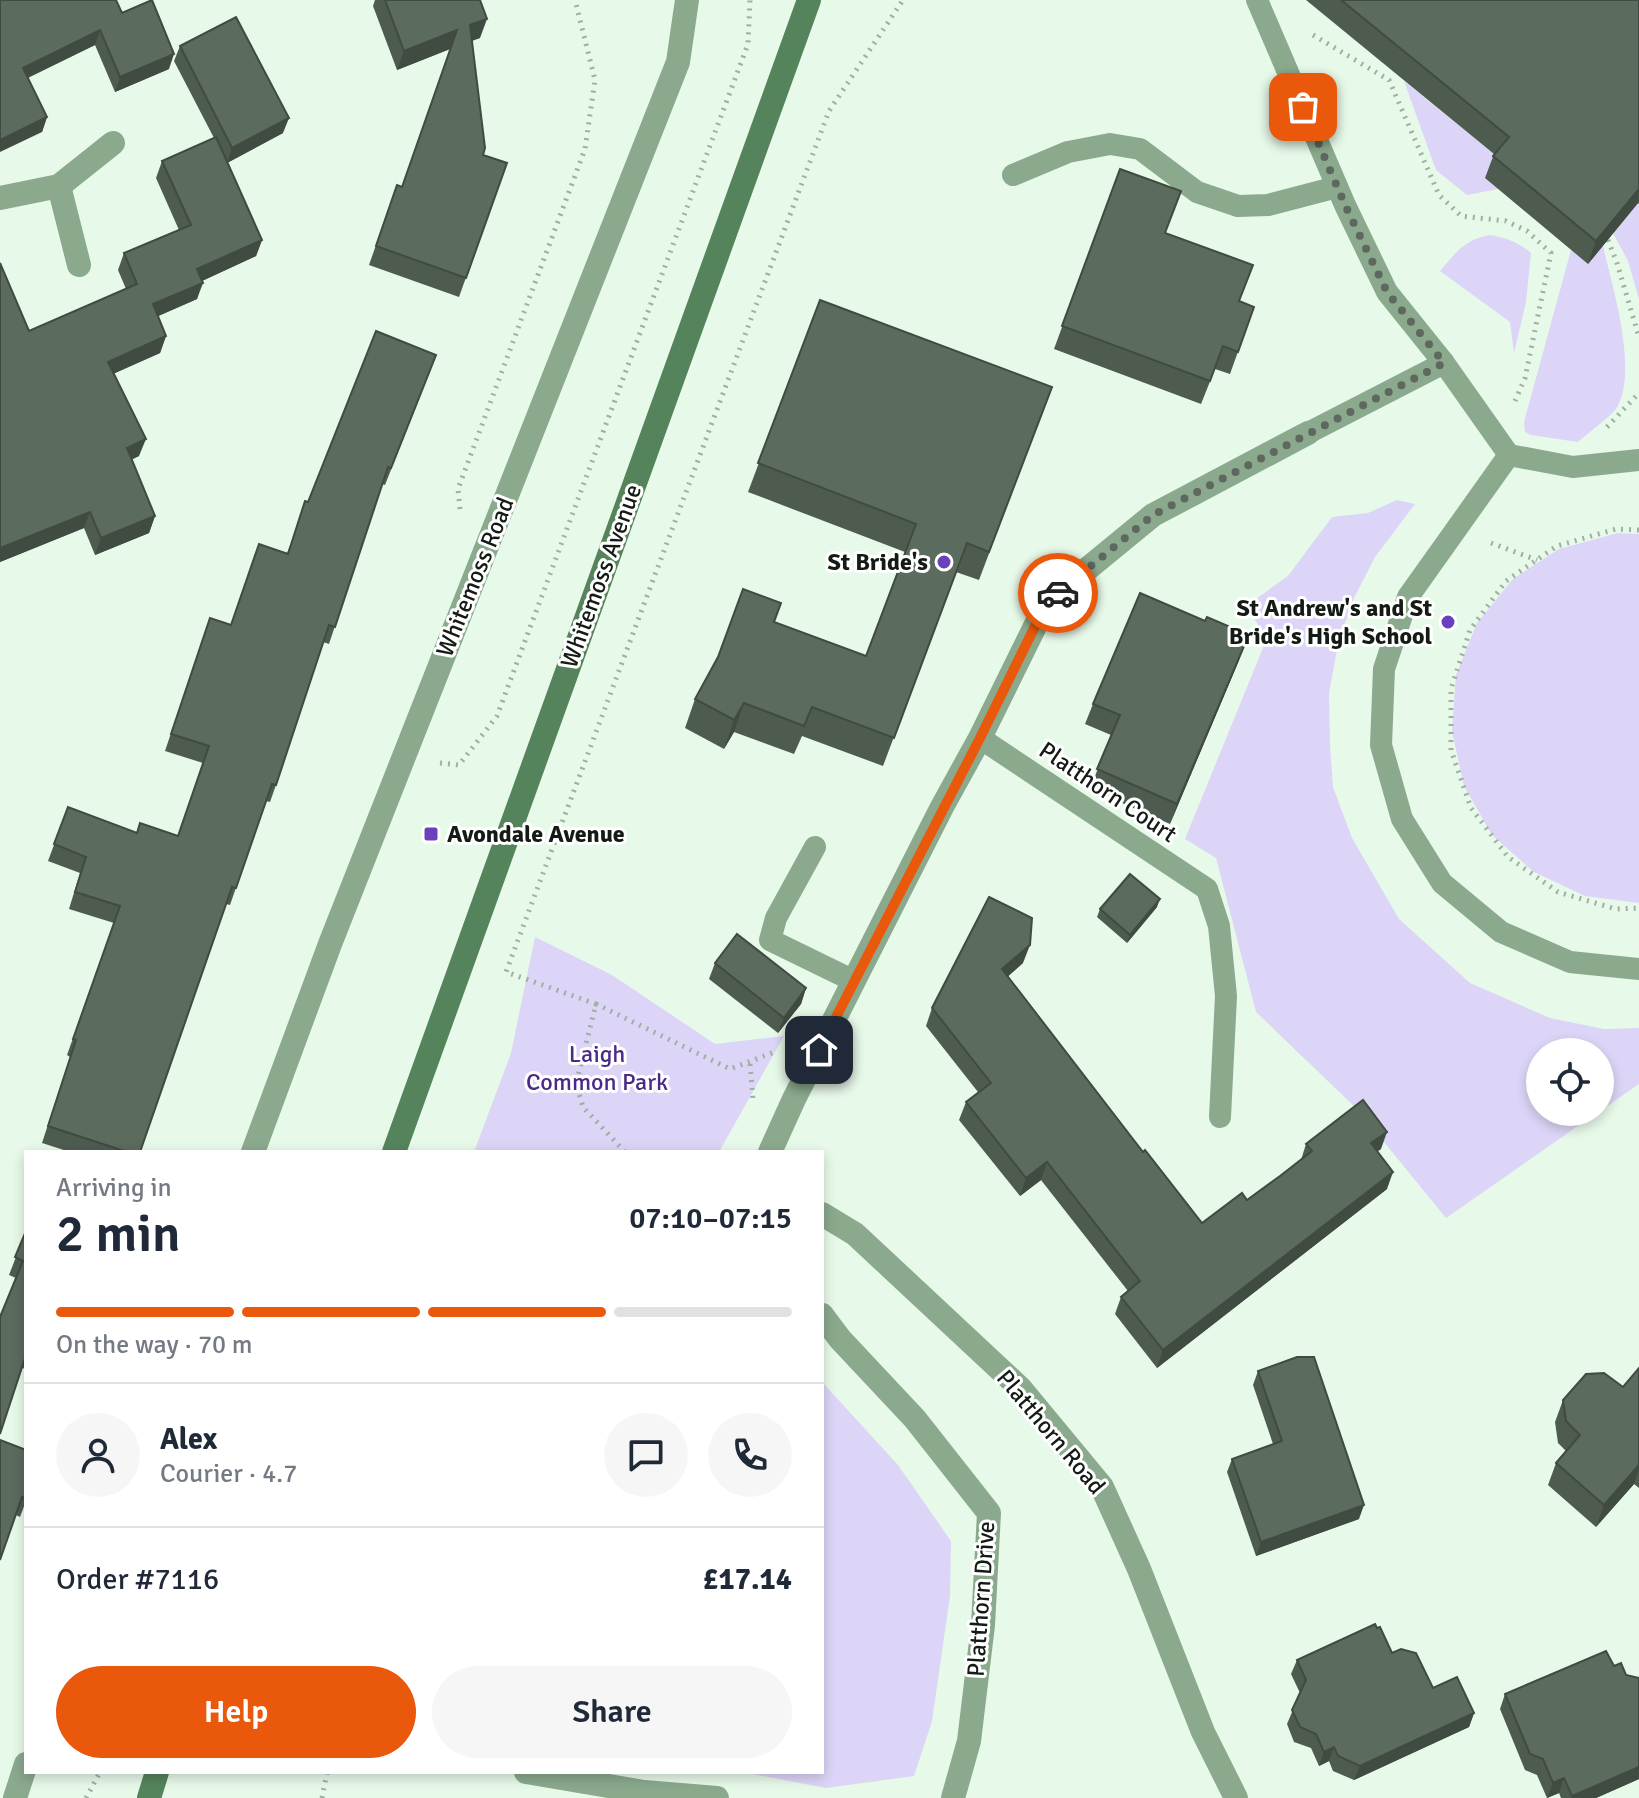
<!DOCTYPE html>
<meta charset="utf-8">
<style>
:root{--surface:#fff;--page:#f6f6f7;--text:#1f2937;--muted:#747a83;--line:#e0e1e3;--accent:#ea580c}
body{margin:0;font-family:Signika,sans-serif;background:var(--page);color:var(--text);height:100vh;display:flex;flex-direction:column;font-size:30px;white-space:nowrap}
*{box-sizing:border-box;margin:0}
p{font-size:26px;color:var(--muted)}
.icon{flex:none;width:44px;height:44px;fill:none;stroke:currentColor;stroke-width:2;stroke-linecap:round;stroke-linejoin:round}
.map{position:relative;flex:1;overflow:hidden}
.side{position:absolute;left:24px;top:1150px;width:800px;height:624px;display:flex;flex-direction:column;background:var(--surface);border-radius:0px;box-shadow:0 4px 12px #0003}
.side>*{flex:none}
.fabs{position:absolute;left:1526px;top:1038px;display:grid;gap:16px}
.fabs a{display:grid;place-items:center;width:88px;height:88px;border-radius:50%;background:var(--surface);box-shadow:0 4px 12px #0003;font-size:40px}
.pin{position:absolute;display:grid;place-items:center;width:68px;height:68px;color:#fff;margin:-34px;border-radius:16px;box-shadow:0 4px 12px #0006}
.courier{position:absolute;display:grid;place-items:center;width:80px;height:80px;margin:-40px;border:6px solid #ea580c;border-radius:50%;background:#fff;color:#222;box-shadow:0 2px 10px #0007}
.headline em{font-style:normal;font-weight:600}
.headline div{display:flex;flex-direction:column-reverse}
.headline{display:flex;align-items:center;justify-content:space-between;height:136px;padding:0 32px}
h1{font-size:52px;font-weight:600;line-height:60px}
.bar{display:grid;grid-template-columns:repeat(4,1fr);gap:12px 8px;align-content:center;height:96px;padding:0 32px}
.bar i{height:10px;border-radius:6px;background:var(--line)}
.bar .current{background:var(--accent)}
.bar p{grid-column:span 4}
.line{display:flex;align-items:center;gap:20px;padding:0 32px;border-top:2px solid var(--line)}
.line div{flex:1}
.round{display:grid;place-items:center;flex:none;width:84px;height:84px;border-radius:42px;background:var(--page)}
.button{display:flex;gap:16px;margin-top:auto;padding:16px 32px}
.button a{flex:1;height:92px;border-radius:48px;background:var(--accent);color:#fff;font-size:32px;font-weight:600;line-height:92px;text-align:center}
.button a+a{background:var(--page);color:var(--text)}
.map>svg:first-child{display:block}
</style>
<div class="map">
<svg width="1639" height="1798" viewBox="0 0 1639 1798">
<rect width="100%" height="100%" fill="#e7f9e9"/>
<!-- green -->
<g fill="#dcd5f7">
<path d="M1404,81L1500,159L1498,189L1467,195L1436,170Z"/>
<path d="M1638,203L1639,204V299L1628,261L1613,233Z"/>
<path d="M1490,235C1507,238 1518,242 1531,253L1526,302L1514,353L1510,322L1440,271C1456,252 1466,239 1490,235Z"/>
<path d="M1603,246C1613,289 1639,372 1616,409C1605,421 1590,431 1578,442L1531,435L1525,432L1524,422L1571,250L1588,263Z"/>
<path d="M1397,500L1415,504L1375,557L1354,598L1339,639L1329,693L1330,745L1333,787L1352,838L1399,919L1470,983L1550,1018L1604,1029L1639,1028V1084L1600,1111V1052H1540V1112H1598L1446,1218L1357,1109L1256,1012L1216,858L1185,839L1267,638L1246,606L1288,576L1332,517L1368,513Z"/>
<path d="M1618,533L1639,534V903L1585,896L1534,872L1492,835L1464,786L1452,731L1456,675L1477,623L1513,579L1559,549Z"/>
<path d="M535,937L612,975L715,1044L784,1036L719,1152H474L511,1053Z"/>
<path d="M822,1382L898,1465L951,1541L950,1596L932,1721L914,1776L826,1788L742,1772H822Z"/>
</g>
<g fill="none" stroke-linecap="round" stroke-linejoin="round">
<!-- path -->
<g stroke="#a1afa3" stroke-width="5" stroke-dasharray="2 6" stroke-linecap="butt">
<path d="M1313,35L1389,80L1439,195L1461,216L1506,221L1527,231L1551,253L1525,378L1515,401"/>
<path d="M1608,240L1617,263L1639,337"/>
<path d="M1607,427L1639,393"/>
<path d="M460,509L458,489L585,149L595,80L575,0"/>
<path d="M1639,530L1616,529L1557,546L1506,581L1470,630L1451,689V750L1471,808L1508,857L1558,892L1616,909L1639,908"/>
<path d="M1491,543L1537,560"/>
<path d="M440,763L459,765L497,716L748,44L750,0"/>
<path d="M596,1004L730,1069L777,1051"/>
<path d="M750,1064L753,1099"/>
<path d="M625,1152L583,1107L576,1084L596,1004L506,972L829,111L903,0"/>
<path d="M86,1798L100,1772"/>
<path d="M322,1798L327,1772"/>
</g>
<!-- lane -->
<g stroke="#8aa98d" stroke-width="22">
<path d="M1257,0L1345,205L1387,292L1444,363L1509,455"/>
<path d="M1013,175L1068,152L1110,144L1140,149L1197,192L1238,206L1268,205L1337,187"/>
<path d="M1308,433L1444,363"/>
<path d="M1639,460L1573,467L1509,455L1408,597L1384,669L1381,745L1402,819L1442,883L1501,932L1570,962L1639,969"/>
<path d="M980,738L1207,889L1219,926L1226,996L1220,1117"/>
<path d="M815,847L776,918L770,940L854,981"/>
</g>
<!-- street -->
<g stroke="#8aa98d" stroke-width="24">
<path d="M59,186L79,265"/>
<path d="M0,198L59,186L113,143"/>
<path d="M253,1152L330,944L678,62L687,0"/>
<path d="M770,1152L794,1099L942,807L980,738L1047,602L1153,515L1308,433"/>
<path d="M822,1214L855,1234L1020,1388L1102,1487L1139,1569L1203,1732L1236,1798"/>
<path d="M822,1315L840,1339L915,1419L989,1513L983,1625L969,1741L953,1798"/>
<path d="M526,1772L644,1792L717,1798"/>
<path d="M15,1798L26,1764"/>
</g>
<!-- secondary -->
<g stroke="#55845c" stroke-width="24">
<path d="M394,1152L809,0"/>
<path d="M149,1798L157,1772"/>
</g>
</g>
<!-- wall -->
<g fill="#4e5c50">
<path d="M0,0L122,13L169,69L115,92L95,45L28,78L47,117L42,132Z"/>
<path d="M375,0H480V38L472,40L483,155L507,163L459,297L369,265L397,185L402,187L450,49L397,70L373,6Z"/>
<path d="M1306,0H1639V204L1638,203L1588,264L1485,178L1494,154Z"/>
<path d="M180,46L283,133L227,163L262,240L256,256L202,281L197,299L158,316L166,336L160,353L114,373L139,456L132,459L155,516L149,533L95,555L84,528L0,562V263L29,331L126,289L118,270L124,253L179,230L156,178L162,161L214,138L174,61Z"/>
<path d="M1120,169L1166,233L1240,301L1254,307L1230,374L1215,369L1201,404L1054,349Z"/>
<path d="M820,300L1052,387L979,580L956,572L883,766L802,736L794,754L734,732L724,749L685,728L695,699L774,622L866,656L905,552L748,492Z"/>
<path d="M430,371L385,485L382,484L329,644L323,642L276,785L270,802L266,801L230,905L226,904L140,1152H70L42,1143L70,1057L67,1055L114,923L69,909L80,873L48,861L68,807L137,833L178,836L203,763L165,751L204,635L230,625L287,553L308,502Z"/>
<path d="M1240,636L1239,660L1170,824L1090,789L1111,735L1085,724L1093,704Z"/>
<path d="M1157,907L1127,943L1097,917L1100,909Z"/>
<path d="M715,963L806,988L801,1004L778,1033L709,979Z"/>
<path d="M1023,963L1008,976L1143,1152L1202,1223L1247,1200L1301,1160L1306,1144L1381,1149L1377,1151L1387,1189L1157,1368L1115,1314L1121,1297L1128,1291L1041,1180L1020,1196L959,1120L966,1102L978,1092L926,1026L932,1008Z"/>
<path d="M26,1231V1369L22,1368L16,1278L9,1275Z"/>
<path d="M1639,1368V1488L1634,1484L1596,1527L1548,1485L1556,1463L1566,1451L1558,1443L1555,1422L1563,1400L1623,1387Z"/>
<path d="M1258,1371L1359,1519L1256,1556L1227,1472L1232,1459L1273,1444L1253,1385Z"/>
<path d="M26,1450V1501L20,1517L16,1515Z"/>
<path d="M1392,1653L1433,1688L1474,1713L1469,1727L1354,1780L1333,1771L1329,1761L1319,1766L1311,1748L1294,1742L1287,1724L1300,1693L1291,1674L1297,1660Z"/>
<path d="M1505,1694L1639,1779L1596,1798H1561L1559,1793L1547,1798L1537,1775L1525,1770L1500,1709Z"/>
</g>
<!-- shaded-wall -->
<g fill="#404b41">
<path d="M487,19L480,38L464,44L470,25Z"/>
<path d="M100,30L95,45L18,82L23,68Z"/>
<path d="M457,30L450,49L397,70L404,51Z"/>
<path d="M174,54L169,69L115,92L120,77Z"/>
<path d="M47,117L42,132L0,152V140Z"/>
<path d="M289,118L283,133L227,163L232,148Z"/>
<path d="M1639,189L1638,203L1588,264L1596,241Z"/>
<path d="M262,240L256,256L191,286L197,269Z"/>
<path d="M203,283L197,299L147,321L153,304Z"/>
<path d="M166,336L160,353L102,379L108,362Z"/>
<path d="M146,439L139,456L121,465L127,448Z"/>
<path d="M90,512L84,528L0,562V548Z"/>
<path d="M155,516L149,533L95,555L101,538Z"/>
<path d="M1247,639L1239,660L1170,824L1177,804Z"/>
<path d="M744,703L734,732L724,749L734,720Z"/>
<path d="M1160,899L1157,907L1127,943L1130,935Z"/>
<path d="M1030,945L1023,963L996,987L1002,969Z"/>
<path d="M806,988L801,1004L778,1033L784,1018Z"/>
<path d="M1387,1132L1381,1149L1365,1160L1371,1143Z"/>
<path d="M1047,1162L1041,1180L1020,1196L1026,1178Z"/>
<path d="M1393,1172L1387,1189L1157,1368L1163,1350Z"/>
<path d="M1639,1465V1470L1634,1484L1596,1527L1604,1505Z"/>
<path d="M1364,1505L1359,1519L1256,1556L1261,1542Z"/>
<path d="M1474,1713L1469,1727L1354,1780L1360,1766Z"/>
<path d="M1334,1747L1329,1761L1319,1766L1324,1752Z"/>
<path d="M1639,1767V1779L1596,1798H1571L1572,1796Z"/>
<path d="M1564,1778L1559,1793L1547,1798L1553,1783Z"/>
</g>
<!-- building -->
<g fill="#5b6b5d" stroke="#404b41" stroke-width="2">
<path d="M0,0H116L122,13L152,0L174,54L120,77L100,30L23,68L47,117L0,140Z"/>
<path d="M385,0H480L487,19L470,25L485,148L483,155L507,163L466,278L376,246L397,185L402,187L457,30L404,51Z"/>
<path d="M1341,0H1639V189L1596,241L1493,156L1509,137Z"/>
<path d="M236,17L289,118L232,148L180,46Z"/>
<path d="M216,137L262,240L197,269L203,283L153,304L166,336L108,362L146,439L127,448L155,516L101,538L90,512L0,548V263L29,331L137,284L124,253L191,225L162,161Z"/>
<path d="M1120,169L1181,191L1165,233L1253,265L1239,301L1254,307L1238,352L1223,346L1210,381L1062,326Z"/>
<path d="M820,300L1052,387L989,552L967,543L894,738L812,707L804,726L744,703L734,720L695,699L718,657L743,589L781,603L774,622L866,656L916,524L758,463Z"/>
<path d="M376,331L436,355L391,468L388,467L335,627L329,625L276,785L272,784L236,888L232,887L140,1152H127L48,1126L76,1040L73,1039L120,906L75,892L86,857L54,844L68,807L137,833L140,823L178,836L209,746L171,734L210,618L231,625L259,544L288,554L305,501L308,502Z"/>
<path d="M1140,593L1205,621L1207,617L1242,632L1240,636L1247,639L1177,804L1097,769L1120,715L1093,704Z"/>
<path d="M1130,874L1160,899L1130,935L1100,909Z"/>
<path d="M989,897L1032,918L1030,945L1002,969L1143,1152L1145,1150L1202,1223L1242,1193L1247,1200L1280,1176L1312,1151L1306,1144L1363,1100L1387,1132L1371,1143L1393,1172L1163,1350L1121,1297L1140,1281L1047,1162L1026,1178L966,1102L991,1083L932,1008Z"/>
<path d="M737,934L806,988L784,1018L715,963Z"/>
<path d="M26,1231V1355L0,1434V1317L23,1261L15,1257Z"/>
<path d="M1297,1357H1314L1364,1505L1261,1542L1232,1459L1282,1441L1258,1371Z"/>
<path d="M1639,1368V1465L1604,1505L1556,1463L1580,1435L1566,1421L1563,1400L1586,1374L1604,1373L1623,1387Z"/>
<path d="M0,1440L26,1450V1499L22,1497L0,1560Z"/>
<path d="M1375,1624L1377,1628L1380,1627L1392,1653L1401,1649L1416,1653L1433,1688L1457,1677L1474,1713L1360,1766L1338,1756L1334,1747L1324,1752L1316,1734L1300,1727L1292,1710L1306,1680L1297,1660Z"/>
<path d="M1606,1651L1614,1666L1621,1663L1626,1675L1639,1678V1767L1572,1796L1564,1778L1553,1783L1543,1759L1530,1754L1505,1694Z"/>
</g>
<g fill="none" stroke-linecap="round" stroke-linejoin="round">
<!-- done -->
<path stroke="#5e685f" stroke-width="8" stroke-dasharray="0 14.4" d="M1058,593L1153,515L1444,363L1387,292L1345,205L1303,107"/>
<!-- route -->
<path stroke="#ea580c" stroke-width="10" d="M819,1050L980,738L1047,602L1058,593"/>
</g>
<!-- markers -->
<g fill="#6941ba" stroke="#fff" stroke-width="3">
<circle cx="944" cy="562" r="8"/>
<circle cx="1448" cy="622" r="8"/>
<rect x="423" y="826" width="16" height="16" rx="4"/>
</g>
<g text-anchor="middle" stroke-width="6" stroke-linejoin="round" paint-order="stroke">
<!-- poi labels -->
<g font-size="24" font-weight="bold" fill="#141a14" stroke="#fff" text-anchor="end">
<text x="928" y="570">St Bride's</text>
<text x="1432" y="616">St Andrew's and St<tspan x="1432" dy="28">Bride's High School</tspan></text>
<text x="447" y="842" text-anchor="start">Avondale Avenue</text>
</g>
<!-- street labels -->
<g font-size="24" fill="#141a14" stroke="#fff">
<text transform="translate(601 576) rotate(-70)" y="8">Whitemoss Avenue</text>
<text transform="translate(475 577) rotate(-68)" y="8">Whitemoss Road</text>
<text transform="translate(1108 792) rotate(34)" y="8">Platthorn Court</text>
<text transform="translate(1051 1432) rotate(50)" y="8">Platthorn Road</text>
<text transform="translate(981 1599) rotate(-86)" y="8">Platthorn Drive</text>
</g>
<!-- park labels -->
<g font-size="24" fill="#4a2a87" stroke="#fff">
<text x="597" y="1062">Laigh<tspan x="597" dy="28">Common Park</tspan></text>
</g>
</g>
</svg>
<div class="fabs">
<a><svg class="icon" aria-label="locate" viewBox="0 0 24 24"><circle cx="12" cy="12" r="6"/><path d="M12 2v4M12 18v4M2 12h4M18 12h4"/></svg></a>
</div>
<div class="pin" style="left:1303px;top:107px;background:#ea580c"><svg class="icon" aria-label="bag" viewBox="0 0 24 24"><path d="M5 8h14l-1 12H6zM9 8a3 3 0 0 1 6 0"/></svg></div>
<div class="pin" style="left:819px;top:1050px;background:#1f2937"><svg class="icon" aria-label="home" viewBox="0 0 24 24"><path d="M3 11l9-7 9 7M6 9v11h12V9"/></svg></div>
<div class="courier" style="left:1058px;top:593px"><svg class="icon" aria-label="car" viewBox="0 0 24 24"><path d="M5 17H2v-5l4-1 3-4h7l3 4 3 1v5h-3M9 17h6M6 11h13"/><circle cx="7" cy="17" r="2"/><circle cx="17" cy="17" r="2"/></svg></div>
<section class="side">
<div class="headline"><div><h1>2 min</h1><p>Arriving in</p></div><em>07:10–07:15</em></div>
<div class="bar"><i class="current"></i><i class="current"></i><i class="current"></i><i></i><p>On the way · 70 m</p></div>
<div class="line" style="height:144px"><a class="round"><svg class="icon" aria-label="person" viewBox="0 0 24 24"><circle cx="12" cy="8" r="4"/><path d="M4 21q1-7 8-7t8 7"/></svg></a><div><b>Alex</b><p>Courier · 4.7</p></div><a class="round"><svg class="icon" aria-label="chat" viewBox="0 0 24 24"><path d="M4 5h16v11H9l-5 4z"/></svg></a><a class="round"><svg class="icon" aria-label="phone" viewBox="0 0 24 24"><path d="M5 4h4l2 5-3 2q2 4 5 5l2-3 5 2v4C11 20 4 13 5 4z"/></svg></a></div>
<div class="line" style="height:104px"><div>Order #7116</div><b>£17.14</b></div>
<div class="button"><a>Help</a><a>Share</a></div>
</section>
</div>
